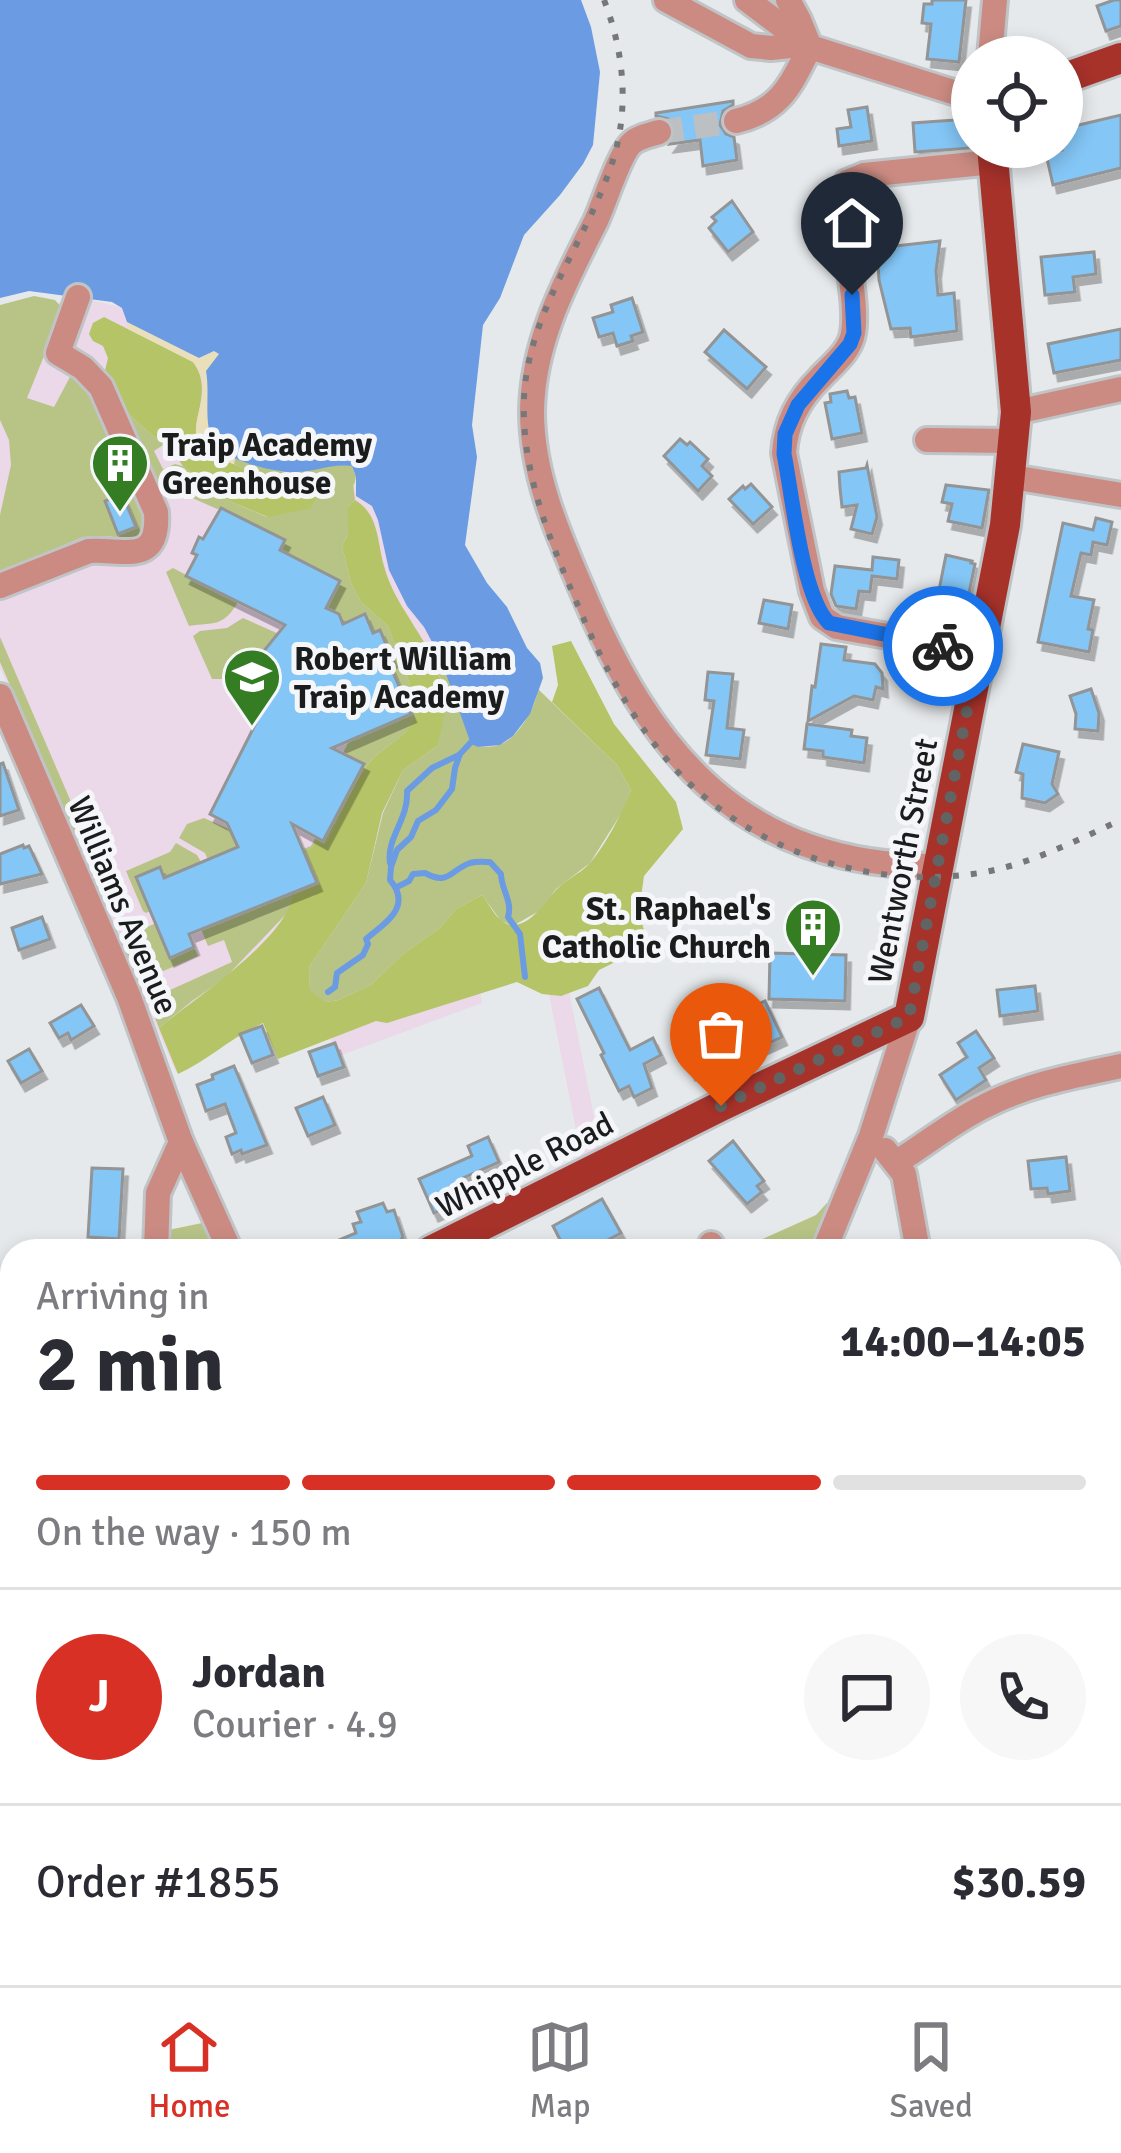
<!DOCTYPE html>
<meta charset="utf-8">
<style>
:root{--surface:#fff;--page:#f7f7f7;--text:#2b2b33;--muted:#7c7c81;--line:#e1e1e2;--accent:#d93025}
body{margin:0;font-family:Signika,sans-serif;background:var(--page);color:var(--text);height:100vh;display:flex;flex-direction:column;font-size:45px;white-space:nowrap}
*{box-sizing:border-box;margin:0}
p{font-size:39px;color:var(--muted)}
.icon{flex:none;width:66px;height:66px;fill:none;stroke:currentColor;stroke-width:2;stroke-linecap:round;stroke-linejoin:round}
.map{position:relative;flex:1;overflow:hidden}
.sheet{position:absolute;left:0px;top:1239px;width:1122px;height:747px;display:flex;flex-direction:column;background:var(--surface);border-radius:36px 36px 0 0;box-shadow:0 6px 18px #0003}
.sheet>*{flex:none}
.controls{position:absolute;left:951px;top:36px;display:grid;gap:24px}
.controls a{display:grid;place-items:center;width:132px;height:132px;border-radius:50%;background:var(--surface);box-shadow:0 6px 18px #0003;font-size:60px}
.pin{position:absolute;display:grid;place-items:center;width:102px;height:102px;color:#fff;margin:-123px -51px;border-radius:50% 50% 50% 0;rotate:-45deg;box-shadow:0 0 12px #0007}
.pin .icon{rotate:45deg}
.courier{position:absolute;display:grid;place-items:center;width:120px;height:120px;margin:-60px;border:9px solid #1a73e8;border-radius:50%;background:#fff;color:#222;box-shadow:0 3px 15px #0007}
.overview em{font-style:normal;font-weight:700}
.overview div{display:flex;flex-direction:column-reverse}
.overview{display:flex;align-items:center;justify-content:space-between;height:204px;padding:0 36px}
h1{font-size:78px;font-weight:700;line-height:90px}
.bar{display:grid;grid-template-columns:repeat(4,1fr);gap:18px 12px;align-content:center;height:144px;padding:0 36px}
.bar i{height:15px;border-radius:9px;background:var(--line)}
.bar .selected{background:var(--accent)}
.bar p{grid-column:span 4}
.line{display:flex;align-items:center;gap:30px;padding:0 36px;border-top:3px solid var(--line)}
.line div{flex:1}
.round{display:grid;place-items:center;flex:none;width:126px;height:126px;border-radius:63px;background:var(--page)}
.menu{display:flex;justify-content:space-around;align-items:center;height:168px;border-top:3px solid var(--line);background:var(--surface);font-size:33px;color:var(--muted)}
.menu a{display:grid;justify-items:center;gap:6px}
.menu .selected{color:var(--accent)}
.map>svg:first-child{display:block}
</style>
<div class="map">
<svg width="1121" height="1985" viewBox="0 0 1121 1985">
<defs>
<filter id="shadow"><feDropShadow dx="4.5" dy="8" stdDeviation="0" flood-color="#0004"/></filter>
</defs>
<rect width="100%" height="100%" fill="#e6e9eb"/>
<!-- education -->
<path fill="#ebd8e9" d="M95,301L137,311L199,365L209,393L354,486L377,494L519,743L601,1151L582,1160L519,844L464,887L482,1003L339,1056L311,1000L262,1016L176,1072L0,668V306Z"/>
<!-- green -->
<g fill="#b8c486">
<path d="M34,296L55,300L63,309L27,398L54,407L70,377L87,385L147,521L135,540L107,536L83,537L0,572V515L11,465L9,440L0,420V305Z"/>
<path d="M124,410L153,436L166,443L154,451L163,469L175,464L183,466L202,483L229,501L267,517L313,477L282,491L234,464L235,458C261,466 286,471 313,469C327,468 337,463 352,466L356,477L354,486L353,483L355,500L348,507V534L342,546L351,583L361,602L388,626L417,703C420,737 383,742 366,767C350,790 339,818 326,843L322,844L320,884L290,910L225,978L192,1001L159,1028L148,1000L232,962L224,940L208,946L201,929L317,883L303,849L311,846L316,837L324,840L363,765L343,753L348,743L339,738L350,740L411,713L388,661L392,659L373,633L365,615L343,624L339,614L326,608L340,580L279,550L284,539L222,508L217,509L161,484L151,474Z"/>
<path d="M173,568L238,602C223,627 216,622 189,626L166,572Z"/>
<path d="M243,618L279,634L276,641L271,640C258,654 256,668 256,687L252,690L223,686V679H212L193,636L200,631L227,628Z"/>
<path d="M0,637L84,832L95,828L103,829L105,836L101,842L87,843L75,836L0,662Z"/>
<path d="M440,657L478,747C485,747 492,747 499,745C517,740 536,707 538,689L617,765L631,790L624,809L590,863L556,889L539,911L513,926L501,921L482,895L456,909L440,928L403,954L372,984L339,1000L326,1002L310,992L309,967L366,883L383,813L403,770L437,746L443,686L434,660Z"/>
<path d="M204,818L231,830L238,847L208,860L205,853L179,838L187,824Z"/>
<path d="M176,843L197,855L201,862L164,878L159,867L137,877L150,911L146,913L143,911L126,871L170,852Z"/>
<path d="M156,923L170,957L194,947L198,956L138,982L120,939Z"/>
<path d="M827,1203L828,1207L810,1251H736L816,1215Z"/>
<path d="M202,1223H208L218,1251H167L168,1230Z"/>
<path d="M1110,1937L1121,1939V1985H994V1974H1110Z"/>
</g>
<!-- forest -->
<g fill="#b4c467">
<path d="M104,317L193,362C218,395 180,429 205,451C212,458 223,459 231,463C248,470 265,483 282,491L313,476L319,491L311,508L268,517L229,501L202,483L183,466L166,443L153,436L124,410L104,375L108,358L103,346L93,341L89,334L93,323Z"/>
<path d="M355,500C379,514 377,541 384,566C396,612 435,642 443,691C447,712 442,727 437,746L403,770L382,813L366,883L309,967L310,991L326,1002L339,1000L372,984L403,954L440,928L456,909L482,895C491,906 499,927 515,925C535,922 545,900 558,888C567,879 579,874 588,865C603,850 624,810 631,790L617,765L552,702L558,685L552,646L571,641L614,724L676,802L683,829L644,876L639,911L648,946L599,970L588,986L561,996L542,994L517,982L387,1023L376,1021L278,1059L263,1023C232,1037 209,1060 178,1074L159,1028C195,998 284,941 293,896L320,884L306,851L313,848L316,841L322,844L326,843C339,818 350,790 366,767C383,742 419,737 417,703L388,626L361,602L351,583L342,546L348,534V507Z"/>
<path d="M6,1361L12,1364V1461L0,1432V1362Z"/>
<path d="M1110,1804L1121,1805V1939L1110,1937Z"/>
<path d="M275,1974H411L400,1985H280Z"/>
</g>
<!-- sand -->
<path fill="#e9dfba" d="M127,322L199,358L214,351L220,355L206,371C213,406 196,442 235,458L234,464C157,442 227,400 193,362L128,329Z"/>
<!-- water -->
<path fill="#6b9be3" d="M0,0H581L591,27L600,72L593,145L583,164L560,195L524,235L500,298L483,325L472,425L477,457L465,545L487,583L507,607L527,648L540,663L543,678L530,714L513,736L500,745L478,747L471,744L440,657L424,627L407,606L389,570L378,520L372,506L356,496V477L352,466C332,463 315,472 296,472C274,473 218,459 211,438C204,417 210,393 206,371L219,354L214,351L199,358L127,322L122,308L112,302L29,291L0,298Z"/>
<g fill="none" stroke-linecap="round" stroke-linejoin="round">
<!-- stream -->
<g stroke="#6b9be3" stroke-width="6">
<path d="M390,863C386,838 409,819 407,791L432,768L459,755"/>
<path d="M397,887L409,881L413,874L425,873C449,886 450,870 470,863C477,861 484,862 490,862L501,874C501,889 513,902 508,917L520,934L525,977"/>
<path d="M328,992L335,987L337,973L363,955L368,944L366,939C385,923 413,907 390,880L391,867L397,850L411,837L418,821L436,810L452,789L455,768L460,754L474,739"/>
</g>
</g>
<!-- building -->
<g fill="#84c6f6" stroke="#929496" stroke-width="3" filter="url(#shadow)">
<path d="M932,0H966L959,62L927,59L931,24L922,23L924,4H932Z"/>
<path d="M1114,0H1121V26L1106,31L1097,6Z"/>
<path d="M733,101V105L723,111L720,125L726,134L734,137L737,160L703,166L700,140L670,144L675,137L674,126L669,119L656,116V113Z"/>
<path d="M867,107L872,141L839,146L837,129L851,127L848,110Z"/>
<path d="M1121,115V168L1053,185L1046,154L1062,150V129Z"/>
<path d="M969,119L971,148L915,152L913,123Z"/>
<path d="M732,201L753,232L728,252L709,228L716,221L712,217Z"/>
<path d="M940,241L936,271L938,295L954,293L957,331L911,337L910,328L891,329L879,280L877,248Z"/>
<path d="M1094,252L1096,274L1073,277L1075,292L1045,295L1041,257Z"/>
<path d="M632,298L643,332L631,336L633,341L617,346L613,333L599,337L593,318L613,312L611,305Z"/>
<path d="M1121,329V360L1054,373L1048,344Z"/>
<path d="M724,330L766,367L747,389L705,352Z"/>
<path d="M847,391L849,398L855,397L862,433L832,439L825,403L831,402L830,394Z"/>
<path d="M680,439L687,445L690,442L708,459L702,466L712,476L698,491L664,456Z"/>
<path d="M867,465L877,517L872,534L851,529L857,505L842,507L840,488L839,472L866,468Z"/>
<path d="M751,484L772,507L753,524L729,499L743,486L745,489Z"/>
<path d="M946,485L989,490L982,528L948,521L952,504L942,502Z"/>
<path d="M122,494L136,527L118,534L105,501Z"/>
<path d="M221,508L285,540L280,550L340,581L326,608L339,614L343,624L365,614L373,633L380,630L392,659L388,661L411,714L332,748L364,764L323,841L292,824L317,883L189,934L194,947L170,958L136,877L160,867L164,878L238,847L227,823L210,814L259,717L243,709L256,685L258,658L285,625L186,576L197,555L192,553L199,537L203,539Z"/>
<path d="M1096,518L1112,522L1107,545L1093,542L1091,555L1081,553L1071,596L1094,600L1088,629L1093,630L1089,652L1038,642L1063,523L1093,530Z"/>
<path d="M946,555L972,561L971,563L975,564L967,602L959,600L958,604L937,600Z"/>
<path d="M873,557L899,560L897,579L872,576L870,592L859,591L856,609L836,606L831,594L835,566L872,570Z"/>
<path d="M764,600L792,605L788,629L759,623Z"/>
<path d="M821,644L846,647L844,660L875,664L882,673L883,689L876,687L873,700L854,696L808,721L812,686L815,687Z"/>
<path d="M708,672L733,674L727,728L744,730L740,759L706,755L714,701L705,700Z"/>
<path d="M1091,689L1099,713L1098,731L1075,729L1076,714L1070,696Z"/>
<path d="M807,724L852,730L851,736L867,738L864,763L823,757V751L804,749Z"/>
<path d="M1023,744L1059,752L1052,784L1058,794L1045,803L1022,798L1023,774L1016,772Z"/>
<path d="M3,763L19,810L0,816V764Z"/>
<path d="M23,845L24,848L29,846L42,874L0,884V854Z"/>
<path d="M42,917L50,939L19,950L12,928Z"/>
<path d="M770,953L846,955L845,1001L769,999Z"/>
<path d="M1035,986L1038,1011L1000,1016L997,990Z"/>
<path d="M599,988L630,1050L653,1038L661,1055L644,1064L652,1088L634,1097L629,1086L619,1091L601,1055L604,1053L577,999Z"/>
<path d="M765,1001L782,1037L707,1071L704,1065L691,1072L677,1041Z"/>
<path d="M81,1005L94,1026L71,1040L68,1033L59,1038L50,1023Z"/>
<path d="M262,1026L273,1055L252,1063L240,1034Z"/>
<path d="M976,1031L994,1058L979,1068L986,1080L956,1100L940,1075L967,1057L958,1043Z"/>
<path d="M335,1043L344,1067L318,1076L309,1052Z"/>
<path d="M29,1049L42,1071L21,1083L8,1061Z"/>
<path d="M234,1066L267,1145L242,1154L241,1150L232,1154L226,1137L236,1133L225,1104L206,1111L197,1085L213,1079L212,1075Z"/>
<path d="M323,1097L335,1125L308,1136L296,1108Z"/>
<path d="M488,1137L499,1162L463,1178L462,1182L469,1197L434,1213L419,1179L472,1156L468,1146Z"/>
<path d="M733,1141L764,1181L757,1186L762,1192L747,1204L709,1161Z"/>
<path d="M1066,1157L1070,1191L1048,1194L1047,1188L1031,1189L1028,1161Z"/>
<path d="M92,1168L123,1169L119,1239L88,1237Z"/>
<path d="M602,1199L621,1233L587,1251H566L553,1226Z"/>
<path d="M383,1203L387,1212L394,1210L403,1237L399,1242L377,1248L375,1251H313L356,1233L353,1224L361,1222L357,1212Z"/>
</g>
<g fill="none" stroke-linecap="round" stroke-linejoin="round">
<!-- minor-tunnel -->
<path stroke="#bdc0c2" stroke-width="24" stroke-dasharray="24 12" stroke-linecap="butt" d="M659,132L736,121"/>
<defs>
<g id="minor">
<path d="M666,0L751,46L771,48L790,46"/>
<path d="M747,0L810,47L972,98"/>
<path d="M788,0L799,20L810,47"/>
<path d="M990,57L995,0"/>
<path d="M736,121C781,110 790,86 810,47"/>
<path d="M659,132C650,135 641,136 633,142C620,151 604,205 595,223C565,282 533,342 532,411C532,473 556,529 580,585C650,754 742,867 939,866"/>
<path d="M1016,412L1121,389"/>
<path d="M927,440L1014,441"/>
<path d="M1012,477L1121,495"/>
<path d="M0,586L89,551C121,548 160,568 156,512L101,387L83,368L58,353L78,297"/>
<path d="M978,652L837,627L822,617L812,591L784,453C786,423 798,400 820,378C832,365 850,352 853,333C860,293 833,213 847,182L864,175L993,162"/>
<path d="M0,696L129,997L181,1142L230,1251"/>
<path d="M885,1150L904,1174L918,1251"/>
<path d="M897,1162C926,1144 954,1121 985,1106C1027,1084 1075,1076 1121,1066"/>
<path d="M711,1244L715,1251"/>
<path d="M156,1251L158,1193L181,1142"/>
<path d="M824,1251L871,1136L909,1017"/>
<path d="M1110,1712L1121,1707"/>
<path d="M263,1974L268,1985"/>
<path d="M635,1985L638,1974"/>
</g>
<g id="major">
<path d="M1062,79L1121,58"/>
<path d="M431,1251L721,1106L909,1017L1005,525L1016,412L992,147"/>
<path d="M0,1335H12"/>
<path d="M0,1917L12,1942"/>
<path d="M27,1974L32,1985"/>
</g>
</defs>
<!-- minor casing -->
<use href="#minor" stroke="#c1c4c6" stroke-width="30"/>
<!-- major casing -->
<use href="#major" stroke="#c1c4c6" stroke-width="36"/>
<!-- minor -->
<use href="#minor" stroke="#cb8b82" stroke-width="24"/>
<!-- major -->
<use href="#major" stroke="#a6322a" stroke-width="30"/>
<!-- rail -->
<path stroke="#757778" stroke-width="6" stroke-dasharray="6 12" stroke-linecap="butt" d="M604,0C625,54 630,114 610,169C583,247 528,313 524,398C521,472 550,541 579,608C600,658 625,707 659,750C735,847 866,893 985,872C1033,863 1077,840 1121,820"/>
</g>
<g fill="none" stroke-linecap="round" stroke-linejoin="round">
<!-- done -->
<path stroke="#626464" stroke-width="12" stroke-dasharray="0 21.6" d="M721,1106L909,1017L978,652L943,646"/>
<!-- route -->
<path stroke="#1a73e8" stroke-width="15" d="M852,295L854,333L850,344L798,405L785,434L784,454C792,493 802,597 829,623L943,646"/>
</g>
<!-- icons -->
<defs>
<symbol id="building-pin" viewBox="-11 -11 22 30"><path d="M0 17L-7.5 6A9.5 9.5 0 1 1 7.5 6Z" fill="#347d23" stroke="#f4f6f9"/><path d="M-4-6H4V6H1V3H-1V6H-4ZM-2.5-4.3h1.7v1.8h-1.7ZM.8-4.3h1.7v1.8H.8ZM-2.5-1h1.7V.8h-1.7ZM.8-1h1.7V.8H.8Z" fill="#fff"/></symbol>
<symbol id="school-pin" viewBox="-11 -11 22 30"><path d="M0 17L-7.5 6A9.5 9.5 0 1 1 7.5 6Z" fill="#347d23" stroke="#f4f6f9"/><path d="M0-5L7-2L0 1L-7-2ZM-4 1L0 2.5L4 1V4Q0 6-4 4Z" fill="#fff"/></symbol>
</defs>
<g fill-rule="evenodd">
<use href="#building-pin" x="87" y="430" width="66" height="90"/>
<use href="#school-pin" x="219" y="644" width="66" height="90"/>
<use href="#building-pin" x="780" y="894" width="66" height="90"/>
</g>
<g text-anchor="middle" stroke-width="10" stroke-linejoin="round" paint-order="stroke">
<!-- poi labels -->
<g font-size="33" font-weight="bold" fill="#1b1c1c" stroke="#f4f6f9" text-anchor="start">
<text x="162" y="456">Traip Academy<tspan x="162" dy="38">Greenhouse</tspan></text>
<text x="294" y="670">Robert William<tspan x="294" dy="38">Traip Academy</tspan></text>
<text x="771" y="920" text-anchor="end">St. Raphael's<tspan x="771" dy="38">Catholic Church</tspan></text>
</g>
<!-- street labels -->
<g font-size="33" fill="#1b1c1c" stroke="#f4f6f9">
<text transform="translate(902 861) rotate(-79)" y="12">Wentworth Street</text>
<text transform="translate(124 905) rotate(67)" y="12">Williams Avenue</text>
<text transform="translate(524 1164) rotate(-27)" y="12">Whipple Road</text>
</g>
</g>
</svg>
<div class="controls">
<a><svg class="icon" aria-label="locate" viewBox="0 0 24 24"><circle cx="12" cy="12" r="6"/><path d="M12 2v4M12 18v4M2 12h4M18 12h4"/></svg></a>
</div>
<div class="pin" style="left:721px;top:1106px;background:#ea580c"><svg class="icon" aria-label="bag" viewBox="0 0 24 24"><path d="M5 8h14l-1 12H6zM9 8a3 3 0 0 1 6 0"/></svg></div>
<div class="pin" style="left:852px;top:295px;background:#1f2937"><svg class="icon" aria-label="home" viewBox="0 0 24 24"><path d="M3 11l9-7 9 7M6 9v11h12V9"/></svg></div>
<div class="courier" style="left:943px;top:646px"><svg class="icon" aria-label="bike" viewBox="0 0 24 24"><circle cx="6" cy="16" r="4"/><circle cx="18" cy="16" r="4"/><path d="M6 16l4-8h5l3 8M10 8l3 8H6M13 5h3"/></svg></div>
<section class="sheet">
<div class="overview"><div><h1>2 min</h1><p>Arriving in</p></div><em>14:00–14:05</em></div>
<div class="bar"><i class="selected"></i><i class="selected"></i><i class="selected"></i><i></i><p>On the way · 150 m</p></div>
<div class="line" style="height:216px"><b class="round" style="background:var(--accent);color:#fff">J</b><div><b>Jordan</b><p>Courier · 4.9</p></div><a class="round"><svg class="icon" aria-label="chat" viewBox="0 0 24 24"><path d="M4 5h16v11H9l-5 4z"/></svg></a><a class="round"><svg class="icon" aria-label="phone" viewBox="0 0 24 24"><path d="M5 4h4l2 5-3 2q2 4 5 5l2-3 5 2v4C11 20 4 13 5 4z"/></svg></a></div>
<div class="line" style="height:156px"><div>Order #1855</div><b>$30.59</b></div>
</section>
</div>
<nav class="menu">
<a class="selected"><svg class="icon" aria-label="home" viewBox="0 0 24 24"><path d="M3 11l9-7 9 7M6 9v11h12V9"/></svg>Home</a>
<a><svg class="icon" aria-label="map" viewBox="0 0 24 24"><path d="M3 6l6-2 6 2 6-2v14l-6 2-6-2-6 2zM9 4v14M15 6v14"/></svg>Map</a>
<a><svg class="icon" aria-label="saved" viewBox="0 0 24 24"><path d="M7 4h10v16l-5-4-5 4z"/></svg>Saved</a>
</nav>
